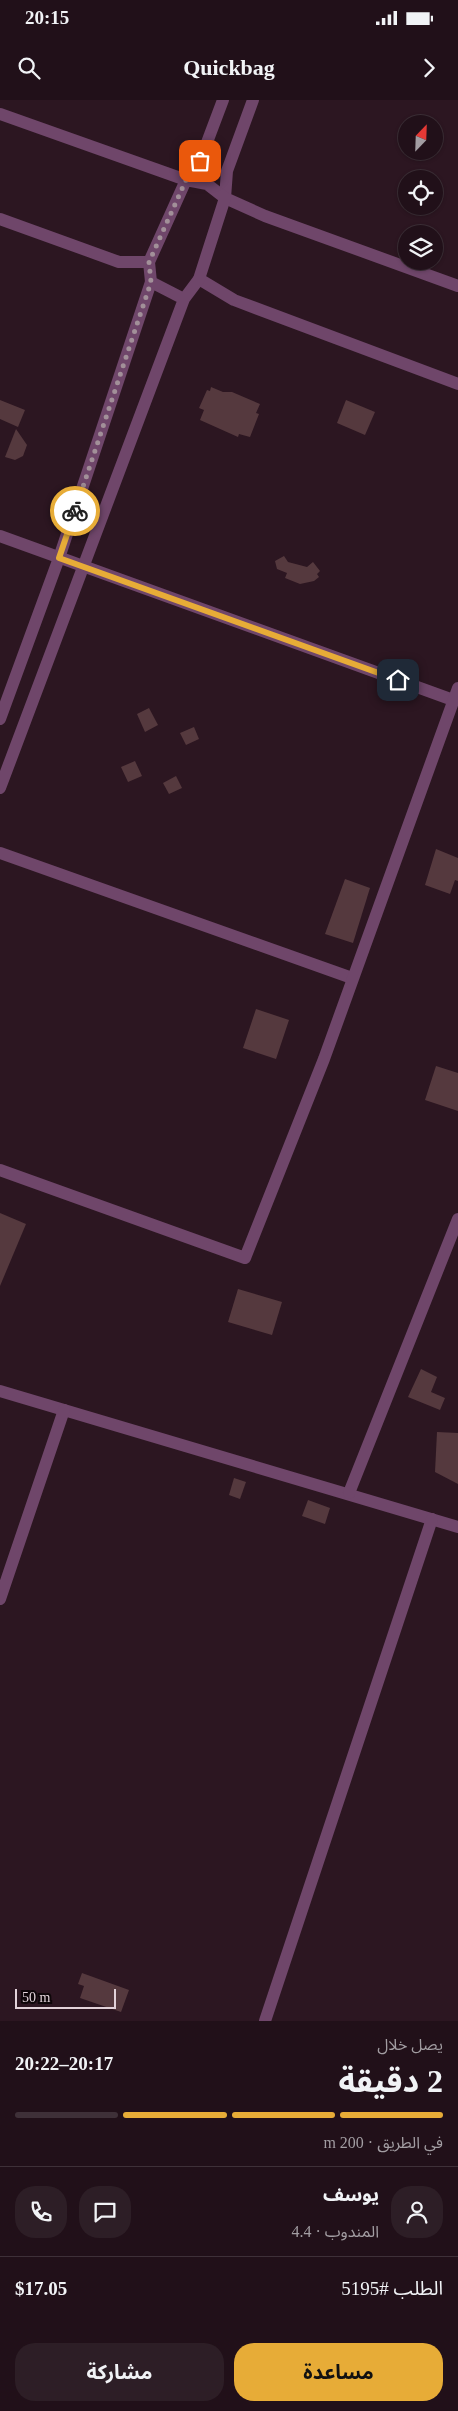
<!DOCTYPE html>
<html lang="ar">
<meta charset="utf-8">
<style>
:root{--surface:#211019;--page:#2d1e26;--text:#f1f3f6;--muted:#a29da2;--line:#3e3038;--accent:#e7ac37}
body{margin:0;font-family:"Times New Roman","Noto Sans Arabic",serif;background:var(--page);color:var(--text);direction:rtl;height:100vh;display:flex;flex-direction:column;font-size:19px;white-space:nowrap}
*{box-sizing:border-box;margin:0}
p{font-size:16px;color:var(--muted)}
.icon{flex:none;width:28px;height:28px;fill:none;stroke:currentColor;stroke-width:2;stroke-linecap:round;stroke-linejoin:round}
.map{position:relative;height:1921px;overflow:hidden;direction:ltr}
.sheet{display:flex;flex-direction:column;background:var(--surface);flex:1}
.sheet>*{flex:none}
.needle{width:32px;rotate:23deg}
.controls{position:absolute;left:398px;top:15px;display:grid;gap:10px}
.controls a{display:grid;place-items:center;width:45px;height:45px;border-radius:50%;background:var(--surface);box-shadow:0 1px 4px #0004,0 0 0 1px var(--line);font-size:25px}
.scale{position:absolute;left:15px;bottom:12px;width:101px;box-sizing:border-box;padding-left:5px;border:2px solid #e2d2d9;border-top:0;font-size:14px;line-height:18px;white-space:nowrap;color:#e2d2d9;-webkit-text-stroke:4px #0e0609;paint-order:stroke}
.pin{position:absolute;display:grid;place-items:center;width:42px;height:42px;color:#fff;margin:-21px;border-radius:10px;box-shadow:0 2px 8px #0006}
.courier{position:absolute;display:grid;place-items:center;width:50px;height:50px;margin:-25px;border:4px solid #e7ac37;border-radius:50%;background:#fff;color:#222;box-shadow:0 1px 6px #0007}
.summary em{font-style:normal;font-weight:700}
.summary div{display:flex;flex-direction:column-reverse}
.summary{display:flex;align-items:center;justify-content:space-between;height:85px;padding:0 15px}
h1{font-size:32px;font-weight:700;line-height:38px}
.bar{display:grid;grid-template-columns:repeat(4,1fr);gap:8px 5px;align-content:center;height:60px;padding:0 15px}
.bar i{height:6px;border-radius:4px;background:var(--line)}
.bar .active{background:var(--accent)}
.bar p{grid-column:span 4}
.line{display:flex;align-items:center;gap:12px;padding:0 15px;border-top:1px solid var(--line)}
.line div{flex:1}
.round{display:grid;place-items:center;flex:none;width:52px;height:52px;border-radius:20px;background:var(--page)}
.action{display:flex;gap:10px;margin-top:auto;padding:10px 15px}
.action a{flex:1;height:58px;border-radius:20px;background:var(--accent);color:#111;font-size:20px;font-weight:700;line-height:58px;text-align:center}
.action a+a{background:var(--page);color:var(--text)}
.status{display:flex;justify-content:space-between;align-items:center;height:35px;padding:0 25px;background:var(--surface);direction:ltr}
.status svg{height:14px;fill:currentColor}
header{display:flex;justify-content:space-between;align-items:center;height:65px;padding:0 15px;background:var(--surface);font-size:22px;font-weight:700}
.map>svg:first-child{display:block}
</style>
<div class="status"><b>20:15</b><svg viewBox="0 0 49 12"><path d="M0 12V9h3v3zM5 12V6h3v6zM10 12V3h3v9zM15 12V0h3v12zM26 1h20v11H26zM47 4h2v5h-2z"/></svg></div>
<header><svg class="icon" aria-label="forward" viewBox="0 0 24 24"><path d="M9 5l7 7-7 7"/></svg>Quickbag<svg class="icon" aria-label="search" viewBox="0 0 24 24"><circle cx="10" cy="10" r="6"/><path d="M15 15l6 6"/></svg></header>
<div class="map">
<svg width="458" height="1921" viewBox="0 0 458 1921">
<rect width="100%" height="100%" fill="#2c1621"/>
<!-- building -->
<g fill="#55393e">
<path d="M211,287L223,292H232L260,304L256,313L259,314L250,337L239,334L238,337L200,320L204,310L199,308L207,290L210,291Z"/>
<path d="M0,300L25,310L18,327L0,319Z"/>
<path d="M346,300L375,312L365,335L337,323Z"/>
<path d="M16,329L27,345L23,356L15,360L5,357Z"/>
<path d="M284,456L288,462L307,467L313,462L320,471L317,474L319,477L314,481L300,484L285,478L287,473L277,469L275,461Z"/>
<path d="M149,608L158,625L145,632L137,614Z"/>
<path d="M194,627L199,639L186,645L180,633Z"/>
<path d="M135,661L142,676L128,682L121,667Z"/>
<path d="M176,676L182,688L169,694L163,683Z"/>
<path d="M436,749L458,758V781L455,780L450,794L425,785Z"/>
<path d="M345,779L370,788L353,843L325,834Z"/>
<path d="M256,909L289,920L276,959L243,948Z"/>
<path d="M436,966L458,973V1011L425,1000Z"/>
<path d="M0,1113L26,1124L0,1186Z"/>
<path d="M238,1189L282,1202L272,1235L228,1222Z"/>
<path d="M421,1269L437,1277L431,1292L445,1298L440,1310L408,1297Z"/>
<path d="M437,1332L458,1333V1384L435,1372Z"/>
<path d="M234,1378L246,1382L240,1399L229,1395Z"/>
<path d="M308,1400L330,1408L325,1424L302,1416Z"/>
<path d="M82,1873L129,1890L121,1912L80,1898L84,1886L78,1884Z"/>
</g>
<g fill="none" stroke-linecap="round" stroke-linejoin="round">
<!-- minor -->
<g stroke="#6f466a" stroke-width="12">
<path d="M253,0L227,71L225,98L265,116L458,186"/>
<path d="M0,14L186,80L200,61L223,0"/>
<path d="M0,119L119,162H149"/>
<path d="M199,179L234,200L458,284"/>
<path d="M0,436L453,600"/>
<path d="M0,619L59,458L151,182"/>
<path d="M0,688L184,199L199,179L225,98L207,84L186,80L149,162L151,182L184,199"/>
<path d="M0,753L352,878"/>
<path d="M0,1070L245,1158L324,959L458,588"/>
<path d="M0,1291L458,1427"/>
<path d="M349,1393L458,1119"/>
<path d="M0,1499L64,1310"/>
<path d="M265,1921L432,1419"/>
</g>
</g>
<g fill="none" stroke-linecap="round" stroke-linejoin="round">
<!-- done -->
<path stroke="#a29099" stroke-width="5" stroke-dasharray="0 9" d="M75,411L151,182L149,162L186,80L200,61"/>
<!-- route -->
<path stroke="#e7ac37" stroke-width="6" d="M75,411L59,458L398,580"/>
</g>
</svg>
<div class="controls">
<a><svg class="needle" viewBox="-14 -14 28 28"><path d="M0-13l5 13h-10z" fill="#e53935"/><path d="M0 13l5-13h-10z" fill="#a29da2"/></svg></a>
<a><svg class="icon" aria-label="locate" viewBox="0 0 24 24"><circle cx="12" cy="12" r="6"/><path d="M12 2v4M12 18v4M2 12h4M18 12h4"/></svg></a>
<a><svg class="icon" aria-label="layers" viewBox="0 0 24 24"><path d="M12 4l9 5-9 5-9-5zM3 14l9 5 9-5"/></svg></a>
</div>
<div class="scale">50 m</div>
<div class="pin" style="left:200px;top:61px;background:#ea580c"><svg class="icon" aria-label="bag" viewBox="0 0 24 24"><path d="M5 8h14l-1 12H6zM9 8a3 3 0 0 1 6 0"/></svg></div>
<div class="pin" style="left:398px;top:580px;background:#1f2937"><svg class="icon" aria-label="home" viewBox="0 0 24 24"><path d="M3 11l9-7 9 7M6 9v11h12V9"/></svg></div>
<div class="courier" style="left:75px;top:411px"><svg class="icon" aria-label="bike" viewBox="0 0 24 24"><circle cx="6" cy="16" r="4"/><circle cx="18" cy="16" r="4"/><path d="M6 16l4-8h5l3 8M10 8l3 8H6M13 5h3"/></svg></div>
</div>
<section class="sheet">
<div class="summary"><div><h1>2 دقيقة</h1><p>يصل خلال</p></div><em>20:17–20:22</em></div>
<div class="bar"><i class="active"></i><i class="active"></i><i class="active"></i><i></i><p>في الطريق · 200 m</p></div>
<div class="line" style="height:90px"><a class="round"><svg class="icon" aria-label="person" viewBox="0 0 24 24"><circle cx="12" cy="8" r="4"/><path d="M4 21q1-7 8-7t8 7"/></svg></a><div><b>يوسف</b><p>المندوب · 4.4</p></div><a class="round"><svg class="icon" aria-label="chat" viewBox="0 0 24 24"><path d="M4 5h16v11H9l-5 4z"/></svg></a><a class="round"><svg class="icon" aria-label="phone" viewBox="0 0 24 24"><path d="M5 4h4l2 5-3 2q2 4 5 5l2-3 5 2v4C11 20 4 13 5 4z"/></svg></a></div>
<div class="line" style="height:65px"><div>الطلب #5195</div><b>$17.05</b></div>
<div class="action"><a>مساعدة</a><a>مشاركة</a></div>
</section>
